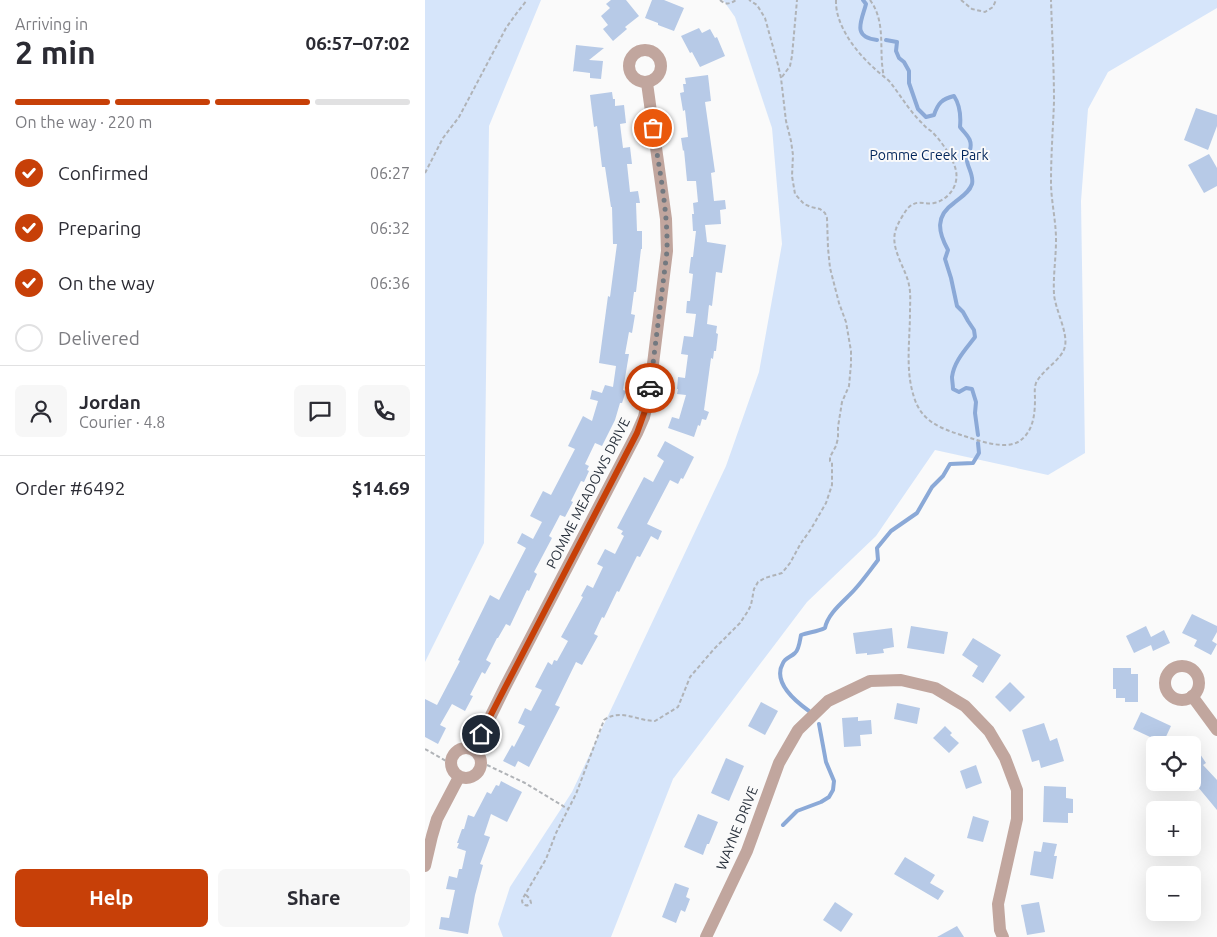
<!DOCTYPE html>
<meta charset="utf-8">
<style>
:root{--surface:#fff;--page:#f7f7f7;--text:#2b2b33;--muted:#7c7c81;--line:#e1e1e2;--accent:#c74008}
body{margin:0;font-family:Ubuntu,sans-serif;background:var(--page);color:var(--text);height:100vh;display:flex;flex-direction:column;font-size:19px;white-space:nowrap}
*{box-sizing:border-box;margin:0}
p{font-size:16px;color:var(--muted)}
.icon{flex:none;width:28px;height:28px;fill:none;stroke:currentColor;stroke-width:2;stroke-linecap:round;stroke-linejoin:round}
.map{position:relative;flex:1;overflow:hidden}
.panel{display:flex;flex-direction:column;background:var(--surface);width:425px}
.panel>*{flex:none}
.tools{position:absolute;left:721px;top:736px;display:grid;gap:10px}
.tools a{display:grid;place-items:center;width:55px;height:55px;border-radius:8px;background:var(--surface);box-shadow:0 5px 20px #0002;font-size:25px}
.pin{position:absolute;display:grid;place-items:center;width:42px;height:42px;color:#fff;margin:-21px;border:2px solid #fff;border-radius:50%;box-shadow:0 1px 5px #0007}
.courier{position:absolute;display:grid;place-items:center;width:50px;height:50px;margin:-25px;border:4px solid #c74008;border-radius:50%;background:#fff;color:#222;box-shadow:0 1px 6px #0007}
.head em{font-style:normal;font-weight:700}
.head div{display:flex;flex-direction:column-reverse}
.head{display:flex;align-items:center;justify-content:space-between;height:85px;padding:0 15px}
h1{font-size:32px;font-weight:700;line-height:38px}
.bar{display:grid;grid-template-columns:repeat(4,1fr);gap:8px 5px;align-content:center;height:60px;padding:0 15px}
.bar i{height:6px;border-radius:4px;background:var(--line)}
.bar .on{background:var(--accent)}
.bar p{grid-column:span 4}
.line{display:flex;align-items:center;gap:12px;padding:0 15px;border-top:1px solid var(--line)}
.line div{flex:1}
.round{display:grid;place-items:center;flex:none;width:52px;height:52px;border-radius:8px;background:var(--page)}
ol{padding:0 15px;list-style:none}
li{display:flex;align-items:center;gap:15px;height:55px}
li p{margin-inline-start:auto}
li .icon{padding:5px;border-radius:50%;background:var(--accent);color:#fff;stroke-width:4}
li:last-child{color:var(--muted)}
li i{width:28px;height:28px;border:2px solid var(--line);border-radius:50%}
.action{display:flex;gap:10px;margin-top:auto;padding:10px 15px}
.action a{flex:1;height:58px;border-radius:8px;background:var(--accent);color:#fff;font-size:20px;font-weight:700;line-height:58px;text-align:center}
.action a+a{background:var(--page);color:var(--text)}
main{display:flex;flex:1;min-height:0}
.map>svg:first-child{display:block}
</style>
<main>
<section class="panel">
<div class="head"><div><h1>2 min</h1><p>Arriving in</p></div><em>06:57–07:02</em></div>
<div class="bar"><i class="on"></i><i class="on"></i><i class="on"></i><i></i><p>On the way · 220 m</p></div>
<ol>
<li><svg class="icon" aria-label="check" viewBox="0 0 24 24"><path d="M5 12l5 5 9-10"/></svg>Confirmed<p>06:27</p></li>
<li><svg class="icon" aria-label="check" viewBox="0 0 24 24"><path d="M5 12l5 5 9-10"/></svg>Preparing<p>06:32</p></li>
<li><svg class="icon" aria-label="check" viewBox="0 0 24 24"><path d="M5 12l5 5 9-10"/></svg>On the way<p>06:36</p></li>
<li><i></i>Delivered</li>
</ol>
<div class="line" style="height:90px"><a class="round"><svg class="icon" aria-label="person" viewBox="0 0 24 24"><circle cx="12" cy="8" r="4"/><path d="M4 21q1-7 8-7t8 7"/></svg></a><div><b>Jordan</b><p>Courier · 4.8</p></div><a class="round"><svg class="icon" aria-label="chat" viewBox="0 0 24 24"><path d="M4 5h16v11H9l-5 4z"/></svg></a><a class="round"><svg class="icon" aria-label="phone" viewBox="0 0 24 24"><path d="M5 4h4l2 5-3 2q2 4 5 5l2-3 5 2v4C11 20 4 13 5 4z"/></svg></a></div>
<div class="line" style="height:65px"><div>Order #6492</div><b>$14.69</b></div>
<div class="action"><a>Help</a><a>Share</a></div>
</section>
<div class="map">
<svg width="792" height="937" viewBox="0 0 792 937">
<rect width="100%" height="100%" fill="#fafafa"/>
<!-- green -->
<g fill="#d6e5fa">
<path d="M0,0H116L64,126L59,543L0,662Z"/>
<path d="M298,0H792V8L683,72L663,109L656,201L660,453L623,475L510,450L451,536L382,602L248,779L186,937H78L73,924L85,887L147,792L301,466L334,372L357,244L347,128L310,17Z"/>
</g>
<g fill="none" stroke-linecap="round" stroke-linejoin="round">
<!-- stream -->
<g stroke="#8ba9d7" stroke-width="4">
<path d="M438,0L441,4C437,20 426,37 452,40"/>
<path d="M461,40L472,42L471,51L474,58L479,62L484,71V83L493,109L501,117L509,115C513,103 517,99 529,96C535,105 536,116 535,127C541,135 548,139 545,150C544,154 541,157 542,161C543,168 549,176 547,184C544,193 536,197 529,203C510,216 513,232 523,250L520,259L526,278L532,306L538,312L543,321L549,330L550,337C541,349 529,361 527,377C527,380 528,385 528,389L534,392L541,388L547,389L551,402L550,413L553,435"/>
<path d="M384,711C370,701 347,682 358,663C360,658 366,657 370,653C374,650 375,640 376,635C384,632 392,632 400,628C403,612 421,600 431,588C439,579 446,569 453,560L452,548L466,531L492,513L507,487L518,476L525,464L548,463L554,453L553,443"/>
<path d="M358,825L372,811L396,802L404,797L408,790L409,781L401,762L394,724"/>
</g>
</g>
<!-- building -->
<g fill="#b7cae7">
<path d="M186,0H201L214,16L200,27L202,29L188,41L178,29L183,25L176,16L185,8L181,4Z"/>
<path d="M227,0H239L259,8L249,31L233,25V23L220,18Z"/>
<path d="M274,28L277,33L285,29L290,38L292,37L300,56L275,67L267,52L265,53L256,36Z"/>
<path d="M151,45L179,48L164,60L178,61L176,79L165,78V73L149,71L148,72Z"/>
<path d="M283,75L286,101L280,102L290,172L286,173L289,201L300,200L301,209L295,210L296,224L280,225L282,242L301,245L297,273L291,272L287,306L284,305L282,324L292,326L291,333L293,334L291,351H289L288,359L286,358L279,410L284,412L281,420L277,419L275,426L273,425L269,437L243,428L247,417L254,419L261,395L252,394L253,389H252L253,377L260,378L263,355L256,354L259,336L268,337L271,314L261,313L262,301H265L268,274L264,273L266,257H268L271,231H268L267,214H269L268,203L273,202L271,181H262L259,150L258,151L256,138L263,137L260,110L258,111L255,93L259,92L258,84H261L260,78Z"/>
<path d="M187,92L188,99H190V106L199,105L201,123L195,124L198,148L205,147L207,164H202L205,192L213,191L215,203H211L212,231H217V249H216L211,292H209L206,314L210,315L207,333L204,332L200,354H204L198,390L201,391L197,403H195L190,420L177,446L170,443L160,464L164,466L162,470L164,471L159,482L156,481L146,501L148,502L140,517L135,515L124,536L127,538L109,572L112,574L104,591L102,590L85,626L81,624L73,638H72L61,660L66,663L60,674L57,672L45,695L48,696L40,711L27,704L15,725L21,728L13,744L0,737V699L12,705L35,661L33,660L65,595L74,600L101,548L92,543L97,533L108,539L117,522L105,516L118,491L126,495L150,449L143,446L158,416L167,421L173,401L165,399L167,390L177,393L180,385L188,387L191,366L174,363L183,296L185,297L192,244H188L187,207H186L180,167H177L172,126L169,127L165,95Z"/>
<path d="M771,108L792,115V126L783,150L759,140Z"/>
<path d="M784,154L792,168V186L779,193L763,165Z"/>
<path d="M240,441L269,457L258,479L256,478L253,484L245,480L222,524L237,531L233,540L226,536L215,557L212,556L194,592L192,591L179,618L177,617L169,634L173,636L157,665L151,662L130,705L135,707L104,767L93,761L90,767L78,761L87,745L89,747L100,726L93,723L100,708L106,711L117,690L110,687L123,662L127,665L129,660L132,661L143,641L136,637L158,597L156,596L162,585L168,588L178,567L172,564L180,549L190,554L199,536L196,534L198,531L192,528L219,477L228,482L239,461L232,456Z"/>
<path d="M767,614L792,626V632L787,641L792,644L786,655L769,646L772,640L757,633Z"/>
<path d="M486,626L523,632L519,654L482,648Z"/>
<path d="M721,626L726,637L739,630L745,643L728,651L726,645L709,653L701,636Z"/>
<path d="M467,628L469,647L458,649L459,653L442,655V653L431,654L428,633Z"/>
<path d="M548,638L576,655L558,683L547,676L553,666L537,655Z"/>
<path d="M688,668H706V674H713V702H700V698H691V689H688Z"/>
<path d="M585,682L600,697L585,712L570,697Z"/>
<path d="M336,702L353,711L340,735L323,726Z"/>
<path d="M472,703L495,708L492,724L469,719Z"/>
<path d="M716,712L746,726L738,743L708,729Z"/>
<path d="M433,717V721L446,720L447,734L435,735L436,746L419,747L417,718Z"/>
<path d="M619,723L625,741L632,738L639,761L616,768L614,760L607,762L597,730Z"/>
<path d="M520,726L527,733L525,735L534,743L524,753L508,738Z"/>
<path d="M773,751L781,763L778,765L792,780V810L768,781V752L769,754Z"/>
<path d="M301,758L319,766L304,801L286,793Z"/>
<path d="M551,765L557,783L541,789L535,771Z"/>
<path d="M76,781L97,792L82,822L66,814L59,835L65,837L55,864L58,865L50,895L43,934L14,929L16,917L24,918L30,890L21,889L24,876L32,878L34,869H37L41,851L32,848L34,843H32L37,829H39L43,815L49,817L62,792L66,794L71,785L74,786Z"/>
<path d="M619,786L641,787V798L648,799V813H643V823L618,822Z"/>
<path d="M273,814L293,822L284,844H282L278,855L259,847Z"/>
<path d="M548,816L564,821L558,842L542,838Z"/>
<path d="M618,842L632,844L629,856H632L628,879L605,875L609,851L616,852Z"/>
<path d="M480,857L510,875L505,883L519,891L513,900L469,874Z"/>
<path d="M250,883L264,888L261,897L265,899L260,912L256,910L251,923L237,917Z"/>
<path d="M410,902L428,914L416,932L398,920Z"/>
<path d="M614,902L620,932L602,935L596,905Z"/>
<path d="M532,926L539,937H512Z"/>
</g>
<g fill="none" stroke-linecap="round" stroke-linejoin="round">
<!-- path -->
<g stroke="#b0b3b7" stroke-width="2" stroke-dasharray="4 2.5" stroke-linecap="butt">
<path d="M295,0C301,5 305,4 311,0"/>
<path d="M411,0C410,25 431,52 449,68C454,73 460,77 465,82C476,96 485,112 498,124C500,127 503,129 506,131C515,139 529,159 531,171C534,186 523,200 509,203C499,205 493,199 484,207C481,209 472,225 471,229C464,248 481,268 484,285C486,294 485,303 485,312C485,340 480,370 489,397C496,421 515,428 536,435C552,440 578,450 593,442C608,433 610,415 610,399C610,394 609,389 611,383C617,370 638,359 640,346C643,332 630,309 629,294C628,276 631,258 631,240C631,220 626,201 626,182C626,155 628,128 629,102C629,68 627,34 626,0"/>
<path d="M445,0C462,23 453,51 459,77"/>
<path d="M536,0L547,9L560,12L568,7L571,0"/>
<path d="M357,77L365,66L367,56L372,0"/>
<path d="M0,173L18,138L34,117L81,28L91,14L102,0"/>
<path d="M0,749L21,761"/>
<path d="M62,765L100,783L143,809"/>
<path d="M101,895L105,899L106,903C103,906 101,906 98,904L97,901L98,898L121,859L131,833L151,794L179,720C196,708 212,721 230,721L253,707L265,677L289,649L315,623L323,611L326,605L329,589L333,582L340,578L357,573L365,563L376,543L386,529L401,503L407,485V462L405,461V457L411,446L413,438V427L417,402L424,386L426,364V351L421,322L414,303L405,268L403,248L402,218L400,213L395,209L386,207L379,204L370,194L367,176L368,155L366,141L361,121L356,78L353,65L340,18L332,5L324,0"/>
</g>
<!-- minor -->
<g stroke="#c1a69e" stroke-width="12">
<circle cx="220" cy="66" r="16"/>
<circle cx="757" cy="683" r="17"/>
<path d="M767,696L792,730"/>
<circle cx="41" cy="763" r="15"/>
<path d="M49,750L80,687L212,433L219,417L224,396L242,251L241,219L222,83"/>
<path d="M0,866L7,836L12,819L34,777"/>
<path d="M281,937L322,851L354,763L373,730L403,701L445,681L476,680L510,688L540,706L564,731L580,758L592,790V819L573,904L575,930L578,937"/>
</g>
</g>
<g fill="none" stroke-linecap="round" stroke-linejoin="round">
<!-- done -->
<path stroke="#737980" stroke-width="5" stroke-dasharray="0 9" d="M225,388L242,251C243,210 234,168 228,128"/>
<!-- route -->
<path stroke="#c74008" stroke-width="6" d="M56,734L212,433L221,408L225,388"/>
</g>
<g text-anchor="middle" stroke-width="4" stroke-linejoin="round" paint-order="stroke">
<!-- park labels -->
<g font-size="14" fill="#01255b" stroke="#fafafa">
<text x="504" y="160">Pomme Creek Park</text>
</g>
<!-- street labels -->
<g font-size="14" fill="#2b333e" stroke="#fafafa">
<text transform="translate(163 493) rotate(-63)" y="5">POMME MEADOWS DRIVE</text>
<text transform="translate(312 828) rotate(-68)" y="5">WAYNE DRIVE</text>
</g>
</g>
</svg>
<div class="tools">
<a><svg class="icon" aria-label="locate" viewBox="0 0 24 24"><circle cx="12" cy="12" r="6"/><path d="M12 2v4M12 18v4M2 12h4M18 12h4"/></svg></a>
<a>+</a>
<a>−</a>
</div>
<div class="pin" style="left:228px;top:128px;background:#ea580c"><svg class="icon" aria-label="bag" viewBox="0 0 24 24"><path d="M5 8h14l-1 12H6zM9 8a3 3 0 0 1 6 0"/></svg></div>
<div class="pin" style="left:56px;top:734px;background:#1f2937"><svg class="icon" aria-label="home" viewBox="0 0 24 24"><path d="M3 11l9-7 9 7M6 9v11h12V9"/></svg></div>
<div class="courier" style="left:225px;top:388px"><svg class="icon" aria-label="car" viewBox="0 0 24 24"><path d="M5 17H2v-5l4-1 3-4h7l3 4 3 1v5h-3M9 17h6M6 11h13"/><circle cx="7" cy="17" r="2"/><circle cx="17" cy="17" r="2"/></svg></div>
</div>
</main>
